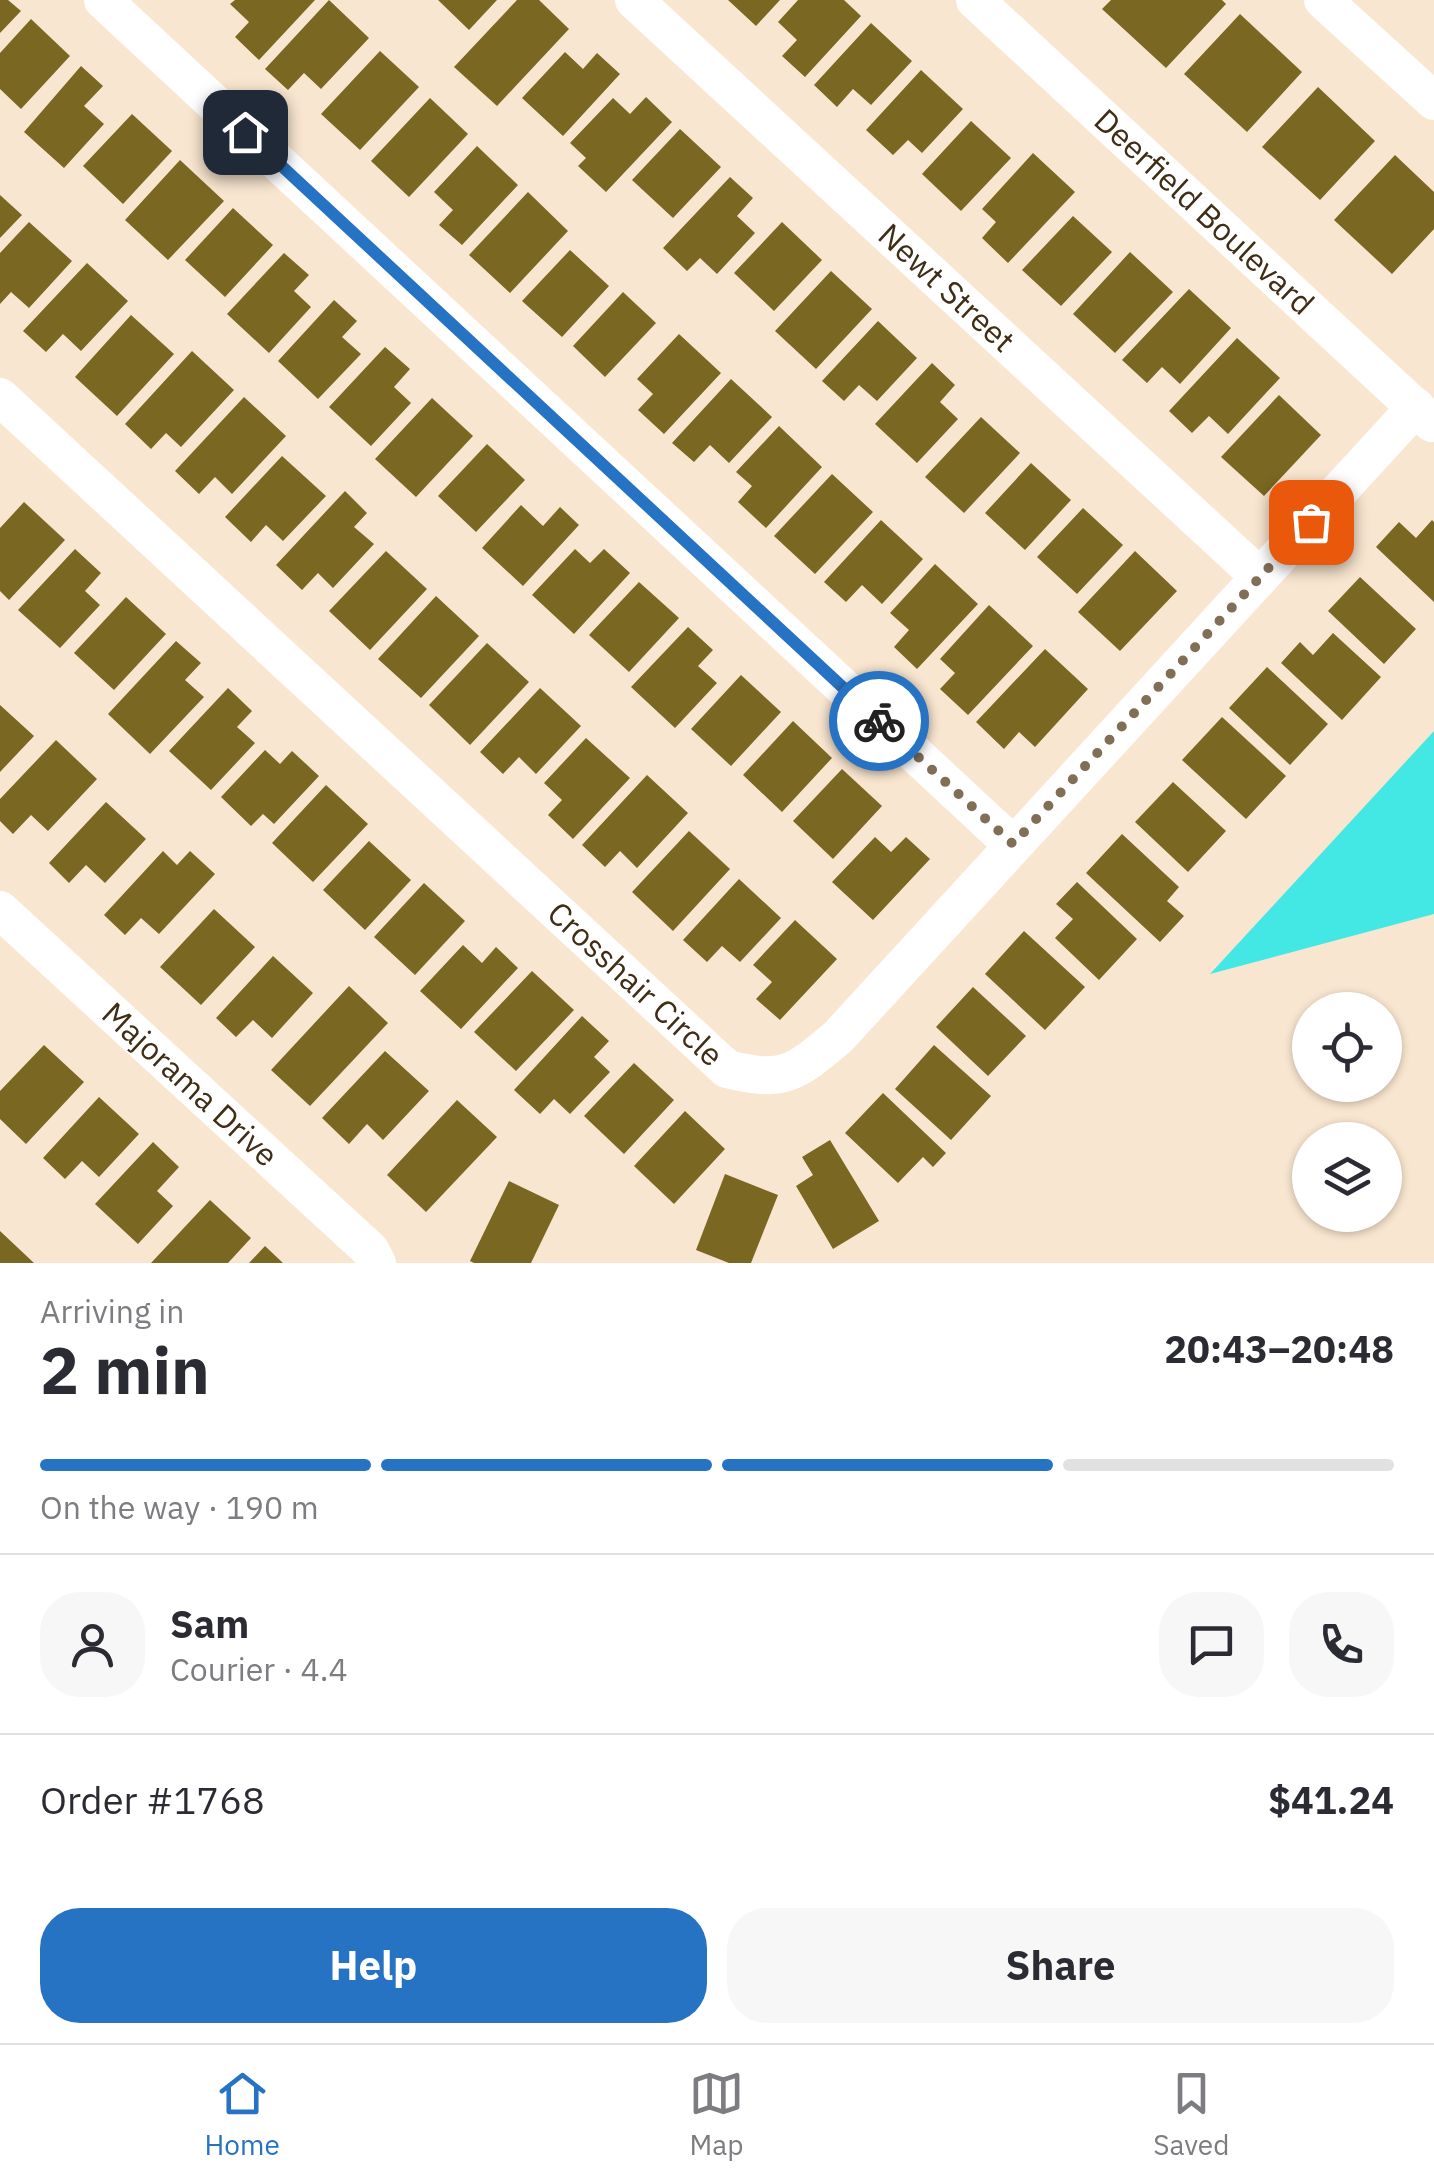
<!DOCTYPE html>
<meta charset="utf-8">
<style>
:root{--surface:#fff;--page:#f7f7f7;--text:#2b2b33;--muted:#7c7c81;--line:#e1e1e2;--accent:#2773c3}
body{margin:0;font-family:"IBM Plex Sans",sans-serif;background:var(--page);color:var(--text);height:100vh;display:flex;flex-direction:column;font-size:38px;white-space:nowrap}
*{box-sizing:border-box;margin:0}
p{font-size:32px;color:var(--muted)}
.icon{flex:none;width:55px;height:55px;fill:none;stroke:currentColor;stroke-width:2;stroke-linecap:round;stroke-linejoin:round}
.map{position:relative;height:1263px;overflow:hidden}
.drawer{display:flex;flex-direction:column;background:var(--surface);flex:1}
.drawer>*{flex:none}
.tools{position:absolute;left:1292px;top:992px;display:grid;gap:20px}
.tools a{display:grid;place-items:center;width:110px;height:110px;border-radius:50%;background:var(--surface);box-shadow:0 2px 8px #0004;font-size:50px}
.pin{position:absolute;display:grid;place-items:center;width:85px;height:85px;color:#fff;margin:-42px;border-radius:20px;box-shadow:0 5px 15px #0006}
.courier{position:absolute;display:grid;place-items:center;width:100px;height:100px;margin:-50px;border:8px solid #2773c3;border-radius:50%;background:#fff;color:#222;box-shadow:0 2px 12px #0007}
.summary em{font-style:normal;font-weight:700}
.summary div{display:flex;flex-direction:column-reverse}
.summary{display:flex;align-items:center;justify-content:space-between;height:170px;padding:0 40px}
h1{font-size:65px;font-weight:700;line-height:75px}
.bar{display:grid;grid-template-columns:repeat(4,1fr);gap:15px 10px;align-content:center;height:120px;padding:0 40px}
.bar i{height:12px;border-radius:8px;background:var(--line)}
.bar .active{background:var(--accent)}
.bar p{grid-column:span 4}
.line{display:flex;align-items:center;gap:25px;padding:0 40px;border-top:2px solid var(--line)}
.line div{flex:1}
.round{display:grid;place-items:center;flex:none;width:105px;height:105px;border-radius:40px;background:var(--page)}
.cta{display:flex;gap:20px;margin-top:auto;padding:20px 40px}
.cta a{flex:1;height:115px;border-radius:40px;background:var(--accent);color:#fff;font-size:40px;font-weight:700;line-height:115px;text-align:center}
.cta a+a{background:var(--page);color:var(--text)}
.menu{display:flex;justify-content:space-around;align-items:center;height:140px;border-top:2px solid var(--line);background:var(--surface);font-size:28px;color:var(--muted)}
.menu a{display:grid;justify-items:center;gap:5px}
.menu .active{color:var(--accent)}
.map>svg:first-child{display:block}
</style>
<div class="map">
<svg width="1434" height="1263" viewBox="0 0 1434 1263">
<rect width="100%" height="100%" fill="#f9e6d0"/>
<!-- water -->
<path fill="#43e7e4" d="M1434,731V914L1210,974Z"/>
<!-- building -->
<g fill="#7a6722">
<path d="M0,0H8L21,11L0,33Z"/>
<path d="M235,0H315L259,60L235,37L249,22L230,4Z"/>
<path d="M329,0L369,38L321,89L304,73L288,90L265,69Z"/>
<path d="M438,0H497L469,30Z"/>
<path d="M517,0H539L569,29L497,106L454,67Z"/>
<path d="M728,0H780L756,26Z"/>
<path d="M798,0H844L861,16L805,77L782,56L797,40L778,22Z"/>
<path d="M1111,0H1222L1226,4L1166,68L1102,9Z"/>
<path d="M1240,14L1302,72L1247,132L1184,74Z"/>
<path d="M31,19L70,56L21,109L0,89V53Z"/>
<path d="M871,23L912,61L871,105L853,89L837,107L814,85Z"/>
<path d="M380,51L419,87L360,150L321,114Z"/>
<path d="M565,52L583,69L597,53L620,74L563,136L522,98Z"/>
<path d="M81,66L103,86L84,106L104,124L64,168L24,132Z"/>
<path d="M921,70L963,109L922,153L908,140L893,155L866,130Z"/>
<path d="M1318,87L1375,141L1320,200L1262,147Z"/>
<path d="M646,97L672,122L606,192L578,166L586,158L570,143L613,98L630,114Z"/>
<path d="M430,98L468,134L409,197L371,161Z"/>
<path d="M132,114L172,151L123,204L83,166Z"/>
<path d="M971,121L1011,158L961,211L922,174Z"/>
<path d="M680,129L721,167L673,218L632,180Z"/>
<path d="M477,146L518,185L462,245L439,225L453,210L434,192Z"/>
<path d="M1033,153L1075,192L1008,263L982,238L996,222L982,209Z"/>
<path d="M1395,155L1434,192V229L1392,274L1334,220Z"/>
<path d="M180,160L224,201L168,260L125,220Z"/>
<path d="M730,177L753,198L737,216L755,233L717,274L700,258L687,271L663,248Z"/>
<path d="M528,192L568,231L510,293L469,255Z"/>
<path d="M0,195L22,215L0,238Z"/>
<path d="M233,208L273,245L225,297L185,260Z"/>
<path d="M1073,216L1112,252L1061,306L1022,270Z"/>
<path d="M29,222L72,261L29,308L11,292L0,304V253Z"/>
<path d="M782,222L822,260L774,311L734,273Z"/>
<path d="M570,250L609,286L562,337L522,301Z"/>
<path d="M1130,252L1173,292L1115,353L1073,314Z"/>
<path d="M284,253L309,275L294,291L311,307L269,353L227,314Z"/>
<path d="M87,263L128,301L81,351L63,334L46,352L23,331Z"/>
<path d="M831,271L872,309L816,369L775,331Z"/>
<path d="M1189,289L1231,328L1180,384L1162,367L1147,383L1122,360Z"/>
<path d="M623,292L656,323L605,377L573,346Z"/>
<path d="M334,300L357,321L342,337L361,354L318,399L278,361Z"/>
<path d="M131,315L174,354L117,416L75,377Z"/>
<path d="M878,321L917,358L877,401L859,385L844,401L822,381Z"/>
<path d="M679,334L721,373L664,434L638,410L653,394L637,379Z"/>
<path d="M1237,338L1280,378L1228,434L1209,416L1192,433L1169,411Z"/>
<path d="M385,347L410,369L394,387L411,403L371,446L329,407Z"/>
<path d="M192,351L234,390L181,447L166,433L151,449L125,424Z"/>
<path d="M932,363L955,385L940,402L958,419L917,463L875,424Z"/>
<path d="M731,379L772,417L729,463L710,445L694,462L672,443Z"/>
<path d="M1279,395L1321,435L1264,496L1221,457Z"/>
<path d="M244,397L286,436L232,494L215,477L199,494L175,471Z"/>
<path d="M432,398L473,436L416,497L375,459Z"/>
<path d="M981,417L1020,453L964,513L925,477Z"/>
<path d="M779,426L822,467L766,528L738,502L752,486L736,472Z"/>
<path d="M487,444L525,480L476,532L438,496Z"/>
<path d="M282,456L326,496L283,541L266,525L251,542L225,517Z"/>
<path d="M1031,463L1071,500L1025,550L985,513Z"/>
<path d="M832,474L873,512L815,574L774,536Z"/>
<path d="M345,491L367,513L354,527L374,544L333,588L318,573L302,590L276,565Z"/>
<path d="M24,502L65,540L9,600L0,591V528Z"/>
<path d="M521,505L543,526L560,507L579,525L523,586L482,548Z"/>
<path d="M1083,508L1123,545L1077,594L1037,557Z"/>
<path d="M881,520L923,559L882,604L862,585L846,602L824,582Z"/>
<path d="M1432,520L1434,522V602L1376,547L1399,522L1416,538Z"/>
<path d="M75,549L101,573L85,591L100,605L60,648L18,610Z"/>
<path d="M575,549L590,563L604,549L630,573L574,634L532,595Z"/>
<path d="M386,551L427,589L370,650L329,611Z"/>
<path d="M1135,551L1177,591L1120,651L1078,612Z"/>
<path d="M935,564L978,604L917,669L894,647L909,630L890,613Z"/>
<path d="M1360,577L1416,629L1384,664L1328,611Z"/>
<path d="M639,582L679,618L629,672L589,635Z"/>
<path d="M436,596L479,636L421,698L378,659Z"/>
<path d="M126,597L166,634L114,690L74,653Z"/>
<path d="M989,605L1033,646L968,715L940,689L955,673L940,659Z"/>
<path d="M688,627L713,650L698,666L717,683L675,728L631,687Z"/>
<path d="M1333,633L1381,677L1342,720L1281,663L1300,642L1313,655Z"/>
<path d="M176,641L201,663L185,680L204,697L150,754L108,714Z"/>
<path d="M487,643L529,682L470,745L429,705Z"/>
<path d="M1045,649L1088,689L1035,747L1019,732L1004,749L976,722Z"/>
<path d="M1267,667L1328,724L1290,765L1229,708Z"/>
<path d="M741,675L781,712L731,766L691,729Z"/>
<path d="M228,688L252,711L237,727L255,743L211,790L169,751Z"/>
<path d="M540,688L581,726L536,774L519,757L503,774L480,752Z"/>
<path d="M0,705L34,736L0,772Z"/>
<path d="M1222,717L1286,776L1246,819L1182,760Z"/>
<path d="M793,721L832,758L782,812L743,775Z"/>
<path d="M586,738L630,778L573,839L548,815L562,800L544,783Z"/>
<path d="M56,740L97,779L48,831L31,815L13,834L0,821V799Z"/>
<path d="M265,750L280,764L292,751L319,776L274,824L263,814L251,826L221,797Z"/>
<path d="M842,769L882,806L833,859L793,821Z"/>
<path d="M647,775L688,813L637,868L620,851L605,867L582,845Z"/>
<path d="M1173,782L1226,831L1188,872L1135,822Z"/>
<path d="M326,785L368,824L313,882L272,843Z"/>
<path d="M106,802L146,839L105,883L86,865L69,883L49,863Z"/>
<path d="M689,831L730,869L673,931L632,892Z"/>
<path d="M1122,834L1179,887L1167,901L1184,916L1160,942L1086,873Z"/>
<path d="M875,837L891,852L906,837L930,859L873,920L832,882Z"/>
<path d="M369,841L411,880L365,930L323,890Z"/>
<path d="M163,851L177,865L190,851L215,874L159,934L141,918L125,935L104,915Z"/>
<path d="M739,879L781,918L740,962L722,946L707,962L683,940Z"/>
<path d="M1077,882L1137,939L1099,980L1055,938L1073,919L1056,904Z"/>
<path d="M424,883L465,921L415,975L374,937Z"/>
<path d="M214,909L255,947L201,1005L160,967Z"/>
<path d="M795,920L837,959L780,1020L756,999L772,982L753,965Z"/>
<path d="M1024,931L1085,987L1045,1030L985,974Z"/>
<path d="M463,945L482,963L496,947L518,968L461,1029L420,991Z"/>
<path d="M273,956L313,993L272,1038L253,1020L236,1037L216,1018Z"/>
<path d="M532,971L574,1010L516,1071L474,1032Z"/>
<path d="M349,986L388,1023L310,1106L271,1070Z"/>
<path d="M973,987L1026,1036L988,1076L936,1027Z"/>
<path d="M582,1016L609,1041L594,1057L610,1072L570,1114L554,1099L540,1114L514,1090Z"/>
<path d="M44,1045L84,1082L26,1144L0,1119V1091Z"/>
<path d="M934,1045L991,1096L951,1140L895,1089Z"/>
<path d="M385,1051L429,1091L383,1140L367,1124L349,1144L322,1118Z"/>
<path d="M634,1063L674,1100L624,1154L584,1116Z"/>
<path d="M883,1093L946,1153L933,1167L923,1157L898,1183L845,1133Z"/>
<path d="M99,1097L139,1134L99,1177L82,1161L65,1179L43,1158Z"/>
<path d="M457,1100L497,1137L426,1212L387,1175Z"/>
<path d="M685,1111L725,1149L674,1204L634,1166Z"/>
<path d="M830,1140L879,1221L833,1249L796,1186L813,1175L802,1157Z"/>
<path d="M153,1142L179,1167L157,1191L173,1206L138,1244L95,1204Z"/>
<path d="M725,1174L778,1195L751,1263H729L696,1250Z"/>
<path d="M509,1181L559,1205L531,1263H474L470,1261Z"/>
<path d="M210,1200L251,1238L228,1263H151Z"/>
<path d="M0,1231L34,1263H0Z"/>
<path d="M265,1246L283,1263H249Z"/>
</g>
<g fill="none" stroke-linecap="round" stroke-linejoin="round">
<!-- minor -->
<g stroke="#fff" stroke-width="38">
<path d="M103,0L1013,845"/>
<path id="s1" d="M634,0L1260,577"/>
<path id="s2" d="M975,0L1432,423"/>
<path d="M1323,0L1434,101"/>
<path id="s3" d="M0,397L727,1069C784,1083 794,1074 838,1037L1416,407"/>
<path id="s4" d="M0,910L370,1250L377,1263"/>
</g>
</g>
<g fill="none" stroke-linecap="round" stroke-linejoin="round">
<!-- done -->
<path stroke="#806e56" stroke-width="10" stroke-dasharray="0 18" d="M879,721L1013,844L1311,522"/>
<!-- route -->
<path stroke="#2773c3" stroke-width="12" d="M245,132L879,721"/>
</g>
<g text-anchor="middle" stroke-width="10" stroke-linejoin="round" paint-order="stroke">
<!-- street labels -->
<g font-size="32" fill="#3f2d15" stroke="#fff5ea">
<text dy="11" stroke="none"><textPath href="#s2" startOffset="312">Deerfield Boulevard</textPath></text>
<text dy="11" stroke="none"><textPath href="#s1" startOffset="425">Newt Street</textPath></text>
<text dy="11" stroke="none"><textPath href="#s3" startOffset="865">Crosshair Circle</textPath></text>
<text dy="11" stroke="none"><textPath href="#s4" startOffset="258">Majorama Drive</textPath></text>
</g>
</g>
</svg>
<div class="tools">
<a><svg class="icon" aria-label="locate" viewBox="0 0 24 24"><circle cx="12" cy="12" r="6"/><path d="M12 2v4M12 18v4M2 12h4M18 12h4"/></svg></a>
<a><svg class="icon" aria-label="layers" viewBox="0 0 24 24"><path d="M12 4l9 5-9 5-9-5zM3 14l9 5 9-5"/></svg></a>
</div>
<div class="pin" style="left:1311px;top:522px;background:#ea580c"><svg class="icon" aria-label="bag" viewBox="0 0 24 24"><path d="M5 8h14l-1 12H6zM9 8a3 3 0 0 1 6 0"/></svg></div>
<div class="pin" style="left:245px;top:132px;background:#1f2937"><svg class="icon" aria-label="home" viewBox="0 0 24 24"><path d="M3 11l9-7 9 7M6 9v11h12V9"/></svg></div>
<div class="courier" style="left:879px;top:721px"><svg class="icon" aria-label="bike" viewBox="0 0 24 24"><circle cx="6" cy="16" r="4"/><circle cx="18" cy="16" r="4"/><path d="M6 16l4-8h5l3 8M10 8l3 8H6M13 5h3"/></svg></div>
</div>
<section class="drawer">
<div class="summary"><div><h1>2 min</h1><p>Arriving in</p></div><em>20:43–20:48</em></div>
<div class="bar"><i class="active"></i><i class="active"></i><i class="active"></i><i></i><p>On the way · 190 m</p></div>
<div class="line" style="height:180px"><a class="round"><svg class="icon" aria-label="person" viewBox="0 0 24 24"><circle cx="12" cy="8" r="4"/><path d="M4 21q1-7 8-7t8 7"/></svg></a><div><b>Sam</b><p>Courier · 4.4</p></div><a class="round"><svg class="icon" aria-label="chat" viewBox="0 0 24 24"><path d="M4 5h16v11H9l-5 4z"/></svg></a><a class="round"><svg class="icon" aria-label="phone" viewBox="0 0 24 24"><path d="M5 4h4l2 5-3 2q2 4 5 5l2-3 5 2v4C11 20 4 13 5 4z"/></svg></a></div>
<div class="line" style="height:130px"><div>Order #1768</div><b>$41.24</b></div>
<div class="cta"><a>Help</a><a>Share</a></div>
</section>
<nav class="menu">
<a class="active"><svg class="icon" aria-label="home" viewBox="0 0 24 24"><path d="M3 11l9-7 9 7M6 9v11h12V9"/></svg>Home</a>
<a><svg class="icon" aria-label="map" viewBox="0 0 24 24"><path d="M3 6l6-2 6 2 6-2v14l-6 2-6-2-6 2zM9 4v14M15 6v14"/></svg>Map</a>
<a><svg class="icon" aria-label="saved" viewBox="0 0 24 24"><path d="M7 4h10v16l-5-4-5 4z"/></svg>Saved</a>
</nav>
